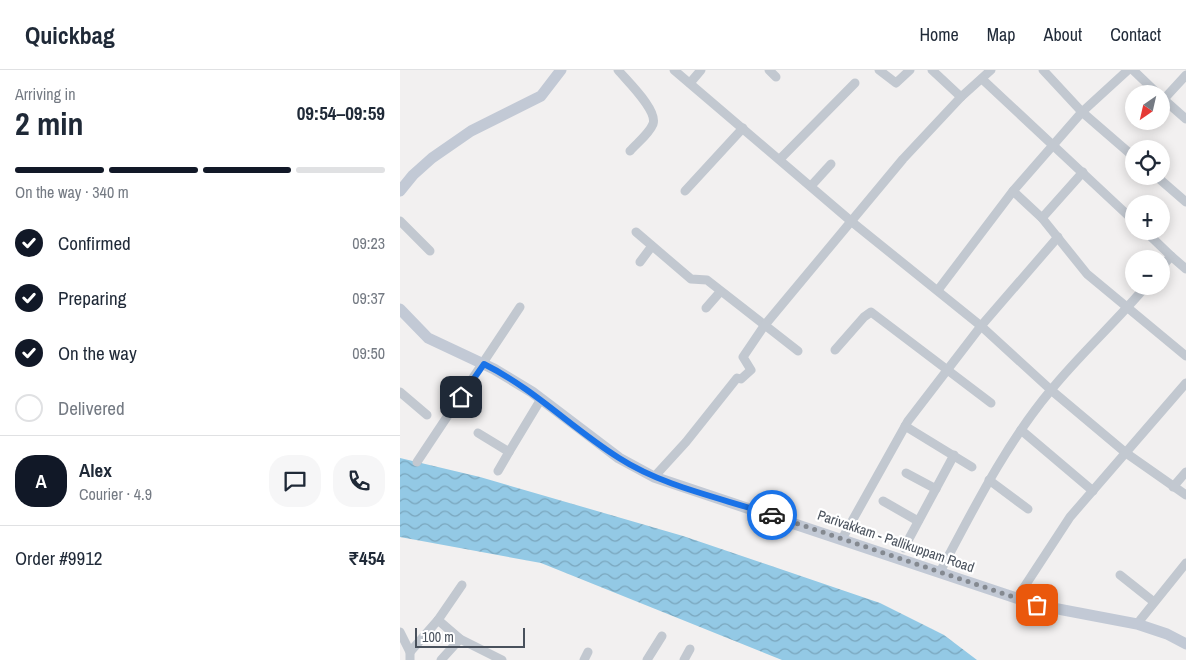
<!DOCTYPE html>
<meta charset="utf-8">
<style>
:root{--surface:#fff;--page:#f6f6f7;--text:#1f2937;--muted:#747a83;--line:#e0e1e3;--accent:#111827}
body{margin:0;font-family:"Archivo Narrow",sans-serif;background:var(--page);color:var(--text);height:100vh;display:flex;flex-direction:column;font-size:19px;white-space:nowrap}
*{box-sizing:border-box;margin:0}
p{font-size:16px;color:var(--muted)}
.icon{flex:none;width:28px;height:28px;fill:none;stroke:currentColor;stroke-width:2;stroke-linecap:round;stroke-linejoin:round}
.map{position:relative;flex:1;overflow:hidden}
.sheet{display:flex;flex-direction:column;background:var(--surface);width:400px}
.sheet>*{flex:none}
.needle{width:32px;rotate:214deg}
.controls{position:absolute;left:725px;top:15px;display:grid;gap:10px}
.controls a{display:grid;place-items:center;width:45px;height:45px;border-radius:50%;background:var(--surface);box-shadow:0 2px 12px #0003;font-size:25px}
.scale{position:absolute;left:15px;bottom:12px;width:110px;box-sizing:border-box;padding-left:5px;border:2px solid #49515c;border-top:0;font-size:14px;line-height:18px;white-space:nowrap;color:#49515c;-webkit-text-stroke:4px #fff;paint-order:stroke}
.pin{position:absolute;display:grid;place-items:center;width:42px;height:42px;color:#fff;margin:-21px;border-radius:10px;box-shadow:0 2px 8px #0006}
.courier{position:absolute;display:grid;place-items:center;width:50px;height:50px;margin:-25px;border:4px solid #1a73e8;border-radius:50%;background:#fff;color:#222;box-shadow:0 1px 6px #0007}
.overview em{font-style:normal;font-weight:800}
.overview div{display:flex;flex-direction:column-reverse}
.overview{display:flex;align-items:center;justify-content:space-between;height:85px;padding:0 15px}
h1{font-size:32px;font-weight:800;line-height:38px}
.bar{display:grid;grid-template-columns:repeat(4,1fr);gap:8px 5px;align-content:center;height:60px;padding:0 15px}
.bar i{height:6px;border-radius:4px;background:var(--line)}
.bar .active{background:var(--accent)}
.bar p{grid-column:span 4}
.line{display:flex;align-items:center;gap:12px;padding:0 15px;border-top:1px solid var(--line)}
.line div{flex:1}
.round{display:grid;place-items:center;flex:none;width:52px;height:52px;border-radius:20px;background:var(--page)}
ol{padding:0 15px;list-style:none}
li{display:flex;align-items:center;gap:15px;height:55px}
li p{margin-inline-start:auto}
li .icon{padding:5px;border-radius:50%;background:var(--accent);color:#fff;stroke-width:4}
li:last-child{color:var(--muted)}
li i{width:28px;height:28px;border:2px solid var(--line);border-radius:50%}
header{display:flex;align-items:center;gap:30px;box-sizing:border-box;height:70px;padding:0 25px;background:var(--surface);border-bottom:1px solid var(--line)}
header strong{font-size:24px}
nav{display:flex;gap:28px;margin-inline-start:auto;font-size:18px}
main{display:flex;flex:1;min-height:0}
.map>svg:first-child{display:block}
</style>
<header>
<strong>Quickbag</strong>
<nav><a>Home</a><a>Map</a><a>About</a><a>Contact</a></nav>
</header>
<main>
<section class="sheet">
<div class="overview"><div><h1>2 min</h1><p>Arriving in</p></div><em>09:54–09:59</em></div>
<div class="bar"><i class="active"></i><i class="active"></i><i class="active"></i><i></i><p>On the way · 340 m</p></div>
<ol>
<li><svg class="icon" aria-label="check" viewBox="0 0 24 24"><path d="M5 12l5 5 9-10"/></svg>Confirmed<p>09:23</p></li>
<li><svg class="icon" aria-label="check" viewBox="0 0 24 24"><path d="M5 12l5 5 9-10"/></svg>Preparing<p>09:37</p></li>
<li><svg class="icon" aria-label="check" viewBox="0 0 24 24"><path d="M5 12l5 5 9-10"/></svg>On the way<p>09:50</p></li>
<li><i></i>Delivered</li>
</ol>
<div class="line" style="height:90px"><b class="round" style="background:var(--accent);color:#fff">A</b><div><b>Alex</b><p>Courier · 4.9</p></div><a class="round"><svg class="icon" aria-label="chat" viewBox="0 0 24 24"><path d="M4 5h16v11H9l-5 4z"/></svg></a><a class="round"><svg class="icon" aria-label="phone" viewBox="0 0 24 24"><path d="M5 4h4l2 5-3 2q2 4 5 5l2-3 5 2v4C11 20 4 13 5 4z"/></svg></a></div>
<div class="line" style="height:65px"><div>Order #9912</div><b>₹454</b></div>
</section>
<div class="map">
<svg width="786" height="590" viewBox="0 0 786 590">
<defs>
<pattern id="water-waves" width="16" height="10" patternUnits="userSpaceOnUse" patternTransform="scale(1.25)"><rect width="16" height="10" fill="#93c9e5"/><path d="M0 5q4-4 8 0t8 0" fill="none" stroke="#7aa6bd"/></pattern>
</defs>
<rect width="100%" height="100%" fill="#f2f0f0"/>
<!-- water -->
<path fill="url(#water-waves)" d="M0,388L80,407L283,466L480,533L544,565L577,590H382L141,493L0,467Z"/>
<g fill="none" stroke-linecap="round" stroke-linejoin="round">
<!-- street -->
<g stroke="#c2c8d0" stroke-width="9">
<path d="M218,0C227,11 258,40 253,54C249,64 237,73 230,81"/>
<path d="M274,0L452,152L581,256L651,320L726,383L786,425"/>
<path d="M369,0L376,7"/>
<path d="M479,0L496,13L510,0"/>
<path d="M532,0L561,27L591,0"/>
<path d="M643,0L682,42L728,0"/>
<path d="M733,0L758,24"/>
<path d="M582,9L734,151"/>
<path d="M290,13L301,0"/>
<path d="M761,27L786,49"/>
<path d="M764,29L786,5"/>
<path d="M380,89L455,13"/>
<path d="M756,106L786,132"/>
<path d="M411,116L431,94"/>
<path d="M285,121L343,58"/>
<path d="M613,121L642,148L687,204L786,286"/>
<path d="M642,148L683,102"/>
<path d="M0,151L30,181"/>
<path d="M745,161L771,186"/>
<path d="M236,162L291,209L307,210L398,281"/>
<path d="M240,192L252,176"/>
<path d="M761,198L771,186L786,199"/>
<path d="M538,220L613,121L682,42L734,87"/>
<path d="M306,238L320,222"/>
<path d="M435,280L464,247L471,242L591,333"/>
<path d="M0,322L27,345"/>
<path d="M505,356L572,397"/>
<path d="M621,360L693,421"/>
<path d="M78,363L109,382L141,329"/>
<path d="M17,392L120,237"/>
<path d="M98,401L109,382"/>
<path d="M506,403L536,419"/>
<path d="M254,407L286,372L337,308L341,309L351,300L343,287L364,256L503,89L561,27"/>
<path d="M589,410L628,439"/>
<path d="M773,417L786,402"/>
<path d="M483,431L518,451"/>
<path d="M442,469L508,351L581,256L658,167"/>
<path d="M504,478L554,385"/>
<path d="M540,502C573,440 605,375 651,320C680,284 716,252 746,216"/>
<path d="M720,505L754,532"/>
<path d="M617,528L670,447L786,313"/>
<path d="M38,550L60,569L102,590"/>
<path d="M737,554L786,493"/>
<path d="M0,562L10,582V590"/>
<path d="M10,582L38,550L62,515"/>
<path d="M41,590L60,569"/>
<path d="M184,590L188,582"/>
<path d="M247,590L262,566"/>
<path d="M284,590L290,579"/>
</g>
<!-- secondary -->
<g stroke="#c2c9d5" stroke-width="11">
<path d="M0,121L13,105L32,88L71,61L141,26L161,0"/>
<path d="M0,239L28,268L94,299L132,322L219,388L254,407L637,535L737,554L767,564L786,574"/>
</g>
</g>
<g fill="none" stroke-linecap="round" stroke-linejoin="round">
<!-- done -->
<path stroke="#848990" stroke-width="5" stroke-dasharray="0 9" d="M372,445L637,535"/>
<!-- route -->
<path stroke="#1a73e8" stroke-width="6" d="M61,327L84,294C136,320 171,358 219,388C264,417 322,428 372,445"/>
</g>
<g text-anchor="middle" stroke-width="4.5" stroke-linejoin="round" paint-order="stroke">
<!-- street labels -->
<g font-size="14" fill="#49515c" stroke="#fff">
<text transform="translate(496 471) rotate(19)" y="5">Parivakkam - Pallikuppam Road</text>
</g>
</g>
</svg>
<div class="controls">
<a><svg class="needle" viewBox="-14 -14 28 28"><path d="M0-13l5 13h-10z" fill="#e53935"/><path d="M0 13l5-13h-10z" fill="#747a83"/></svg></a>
<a><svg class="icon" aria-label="locate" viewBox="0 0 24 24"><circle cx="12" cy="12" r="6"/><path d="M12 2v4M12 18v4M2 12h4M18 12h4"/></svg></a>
<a>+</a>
<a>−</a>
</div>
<div class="scale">100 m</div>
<div class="pin" style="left:637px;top:535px;background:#ea580c"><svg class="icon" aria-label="bag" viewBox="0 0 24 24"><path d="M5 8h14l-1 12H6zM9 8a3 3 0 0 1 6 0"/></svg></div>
<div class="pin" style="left:61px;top:327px;background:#1f2937"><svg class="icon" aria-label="home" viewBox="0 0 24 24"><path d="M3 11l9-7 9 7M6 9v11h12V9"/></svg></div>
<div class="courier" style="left:372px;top:445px"><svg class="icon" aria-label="car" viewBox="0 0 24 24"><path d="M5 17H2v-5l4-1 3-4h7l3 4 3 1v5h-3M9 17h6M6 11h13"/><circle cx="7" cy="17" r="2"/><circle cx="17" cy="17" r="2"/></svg></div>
</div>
</main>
